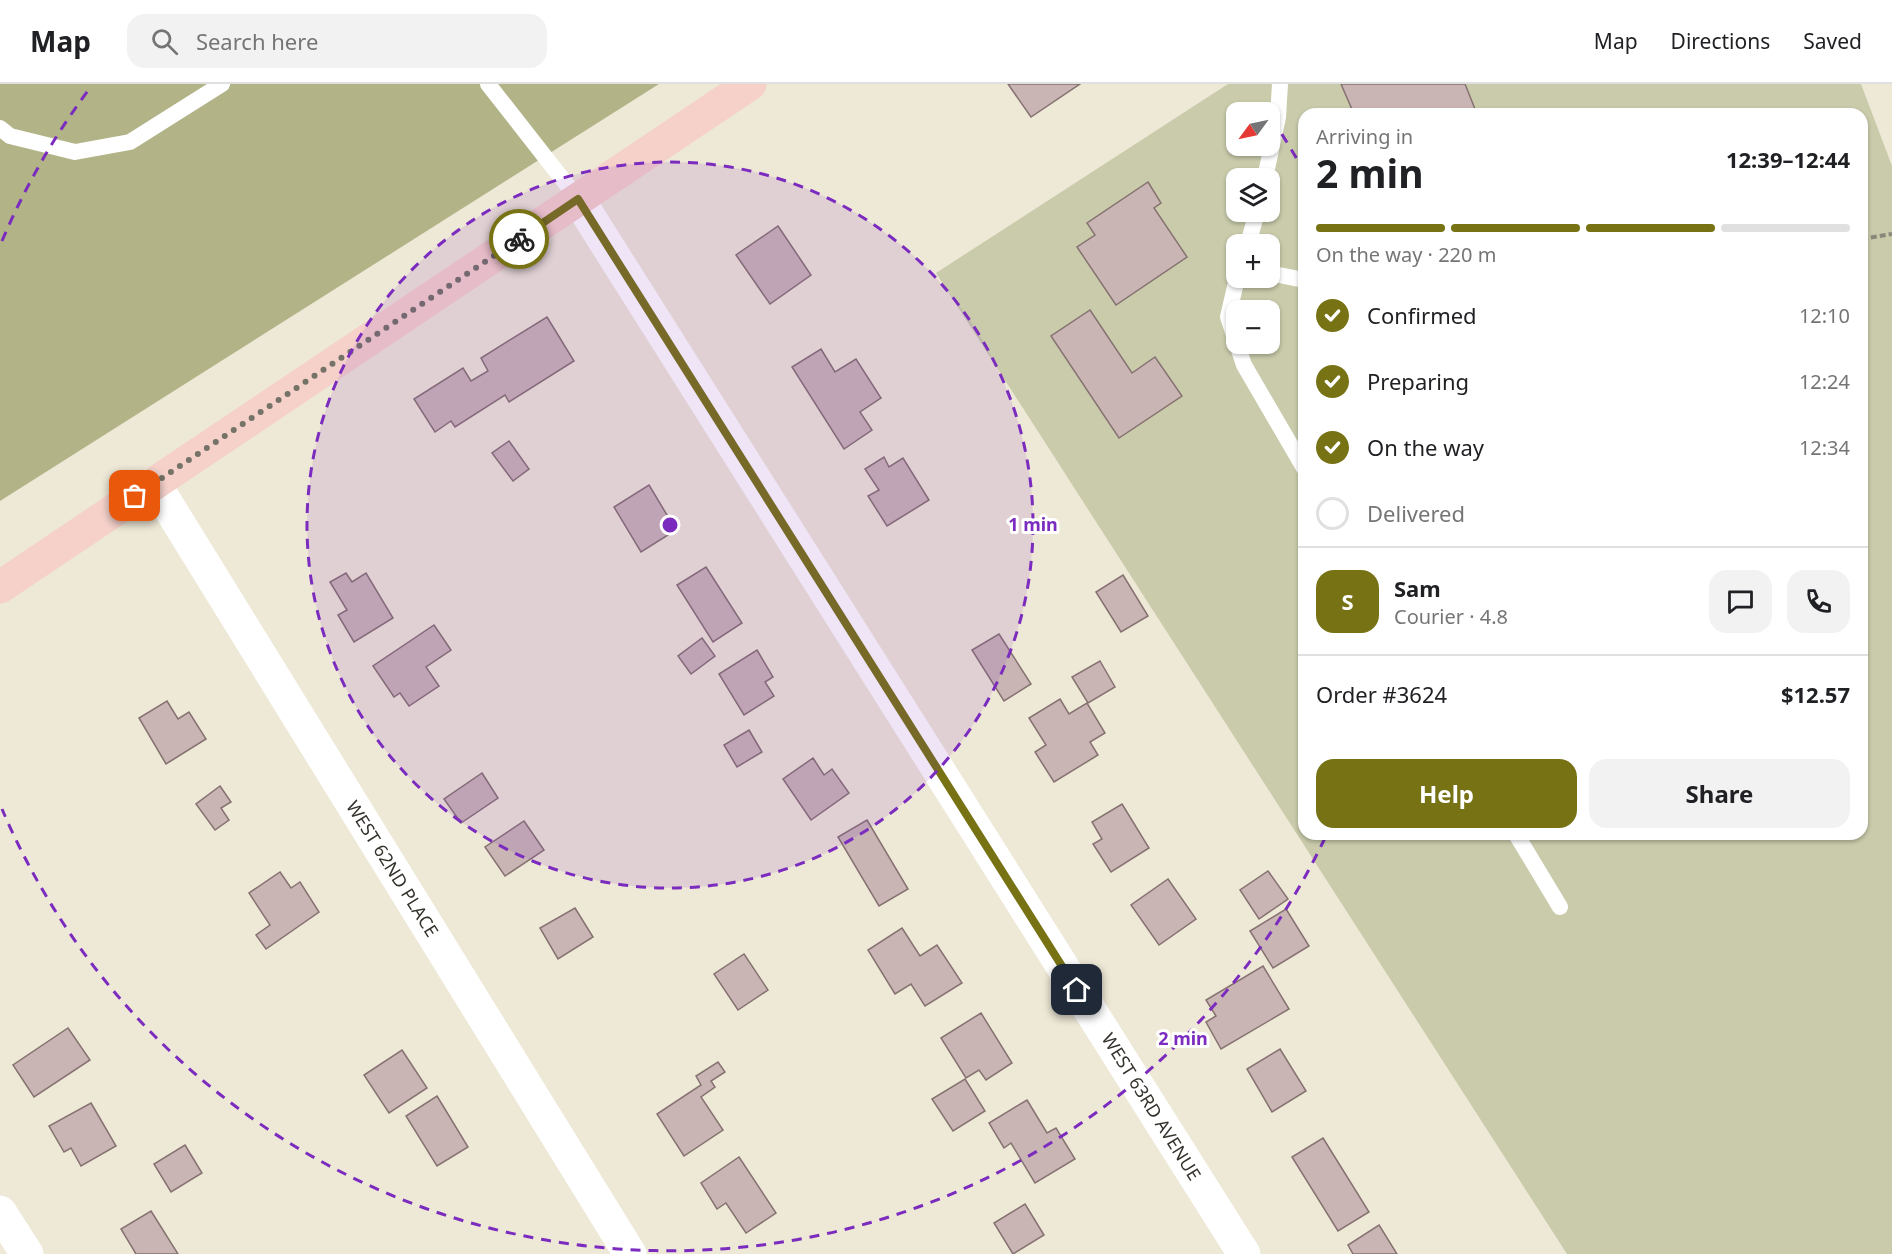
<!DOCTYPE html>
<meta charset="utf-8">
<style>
:root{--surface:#fff;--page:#f2f2f2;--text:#202124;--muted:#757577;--line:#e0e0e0;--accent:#777214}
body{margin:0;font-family:"Noto Sans",sans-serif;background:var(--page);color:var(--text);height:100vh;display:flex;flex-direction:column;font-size:22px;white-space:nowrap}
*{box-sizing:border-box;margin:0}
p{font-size:20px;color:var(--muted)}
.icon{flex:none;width:33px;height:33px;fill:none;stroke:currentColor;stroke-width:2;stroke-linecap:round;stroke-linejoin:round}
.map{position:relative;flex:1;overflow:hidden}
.panel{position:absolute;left:1298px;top:24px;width:570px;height:732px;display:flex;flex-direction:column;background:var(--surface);border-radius:18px;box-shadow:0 2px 4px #0004}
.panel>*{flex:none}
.needle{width:39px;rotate:237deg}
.fabs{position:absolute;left:1226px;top:18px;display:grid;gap:12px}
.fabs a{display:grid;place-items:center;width:54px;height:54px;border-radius:12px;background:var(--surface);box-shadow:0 2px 4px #0004;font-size:30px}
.pin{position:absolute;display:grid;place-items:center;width:51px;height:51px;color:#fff;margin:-26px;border-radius:12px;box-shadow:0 3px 9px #0006}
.courier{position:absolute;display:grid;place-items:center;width:60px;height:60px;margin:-30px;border:4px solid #777214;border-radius:50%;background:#fff;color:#222;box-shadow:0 2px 8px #0007}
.head em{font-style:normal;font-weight:700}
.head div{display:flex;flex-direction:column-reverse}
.head{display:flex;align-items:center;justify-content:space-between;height:102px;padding:0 18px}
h1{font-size:39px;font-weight:700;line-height:45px}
.bar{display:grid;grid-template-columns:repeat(4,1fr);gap:9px 6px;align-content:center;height:72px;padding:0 18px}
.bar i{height:8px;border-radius:4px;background:var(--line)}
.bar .on{background:var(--accent)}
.bar p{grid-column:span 4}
.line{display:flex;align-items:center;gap:15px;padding:0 18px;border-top:2px solid var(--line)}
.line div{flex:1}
.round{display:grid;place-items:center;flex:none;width:63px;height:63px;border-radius:18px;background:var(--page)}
ol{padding:0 18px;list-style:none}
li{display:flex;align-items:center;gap:18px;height:66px}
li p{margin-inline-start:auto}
li .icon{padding:6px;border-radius:50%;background:var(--accent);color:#fff;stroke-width:4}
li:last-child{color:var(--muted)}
li i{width:33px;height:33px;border:3px solid var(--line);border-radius:50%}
.primary-button{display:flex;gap:12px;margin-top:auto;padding:12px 18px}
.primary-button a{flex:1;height:69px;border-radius:18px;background:var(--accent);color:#fff;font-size:24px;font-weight:700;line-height:69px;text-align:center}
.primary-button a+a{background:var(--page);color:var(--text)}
header{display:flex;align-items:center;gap:36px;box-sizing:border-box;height:84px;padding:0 30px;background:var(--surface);border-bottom:2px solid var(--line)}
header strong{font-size:28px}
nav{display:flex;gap:33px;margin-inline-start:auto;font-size:21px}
.search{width:420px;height:54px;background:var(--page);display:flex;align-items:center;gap:15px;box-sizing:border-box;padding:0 21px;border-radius:18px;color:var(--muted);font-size:22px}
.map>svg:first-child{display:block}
</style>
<header>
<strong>Map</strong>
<div class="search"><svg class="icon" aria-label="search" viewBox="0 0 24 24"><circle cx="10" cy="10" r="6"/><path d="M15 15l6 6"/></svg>Search here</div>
<nav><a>Map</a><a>Directions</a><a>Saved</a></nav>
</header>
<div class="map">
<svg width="1892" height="1170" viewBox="0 0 1892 1170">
<rect width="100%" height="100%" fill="#eee8d6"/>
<!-- green -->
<path fill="#c9cbab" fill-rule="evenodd" d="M1228,0H1861L1892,82V1170H1567L936,189ZM1236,28H1269V62H1236ZM1304,30H1862V750H1304ZM1236,94H1269V128H1236ZM1236,160H1269V194H1236ZM1236,226H1269V260H1236Z"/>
<!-- forest -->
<path fill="#b2b488" d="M0,0H659L0,417Z"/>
<!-- building -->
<g fill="#c9b5b4" stroke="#857271" stroke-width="1.5">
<path d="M1008,0H1080L1031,33Z"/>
<path d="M1341,0H1465L1477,30H1354Z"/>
<path d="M1148,98L1161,119L1154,124L1187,173L1116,221L1077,163L1095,151L1087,139Z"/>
<path d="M778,142L811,191L770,220L736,171Z"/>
<path d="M1090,226L1132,289L1155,273L1182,312L1119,354L1051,252Z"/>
<path d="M547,233L574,277L509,318L505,311L455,343L451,337L435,348L414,315L463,284L471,297L488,287L481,274Z"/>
<path d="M821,265L835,288L856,275L881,314L860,328L872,346L844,365L792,283Z"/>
<path d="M509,357L529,385L513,397L492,369Z"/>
<path d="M884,373L889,383L903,374L929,416L887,442L868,412L879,406L865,385Z"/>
<path d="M649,401L676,446L641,468L614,423Z"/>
<path d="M706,483L742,539L713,558L677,501Z"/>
<path d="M346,489L352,498L366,489L393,534L354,558L338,531L347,526L330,498Z"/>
<path d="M1123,491L1148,532L1121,548L1096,508Z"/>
<path d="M434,541L451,566L426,583L439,602L409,622L400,609L394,613L373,582Z"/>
<path d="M999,550L1031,600L1004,617L972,566Z"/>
<path d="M702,554L715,572L691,590L678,572Z"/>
<path d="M757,566L773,593L765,598L774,612L744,631L719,590Z"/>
<path d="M1100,577L1115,603L1088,619L1072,593Z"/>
<path d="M1060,615L1069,630L1087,619L1105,649L1090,658L1098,671L1054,698L1035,668L1046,661L1029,634Z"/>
<path d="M167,617L178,635L189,628L206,655L166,680L139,634Z"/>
<path d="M749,646L762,668L737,683L724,661Z"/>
<path d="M813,674L824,691L832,685L849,709L811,736L783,695Z"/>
<path d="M482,689L498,714L461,739L444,715Z"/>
<path d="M220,702L231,718L221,724L229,736L215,746L196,720Z"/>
<path d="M1122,720L1149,764L1111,788L1093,760L1102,755L1092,738Z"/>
<path d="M867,736L908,805L879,822L838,753Z"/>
<path d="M524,737L544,766L505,792L485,763Z"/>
<path d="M1268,787L1288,815L1259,835L1240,806Z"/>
<path d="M280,788L291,804L300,798L319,828L266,865L256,851L270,841L249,809Z"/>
<path d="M1168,795L1196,835L1159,861L1131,821Z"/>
<path d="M575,824L593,853L558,875L540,844Z"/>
<path d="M1286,825L1309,862L1273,884L1250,847Z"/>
<path d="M902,844L920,872L937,861L962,899L925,922L911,900L895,910L868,866Z"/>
<path d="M744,870L768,906L738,926L714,890Z"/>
<path d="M1263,882L1289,925L1221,965L1206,938L1216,932L1206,916Z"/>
<path d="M981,929L1012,979L986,996L979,986L966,994L941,954Z"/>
<path d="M68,944L90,976L34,1013L13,981Z"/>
<path d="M1280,965L1306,1007L1272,1028L1247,985Z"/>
<path d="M402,966L427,1004L389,1029L364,991Z"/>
<path d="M718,978L725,988L711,997L715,1003L701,1013L723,1046L684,1072L657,1030L701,1001L696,992Z"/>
<path d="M965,995L985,1027L953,1047L932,1015Z"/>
<path d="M437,1012L468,1063L437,1082L406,1032Z"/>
<path d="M1027,1016L1047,1049L1056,1044L1075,1075L1035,1099L1011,1059L1004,1064L989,1039Z"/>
<path d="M91,1019L116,1062L81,1082L71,1064L64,1068L49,1042Z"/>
<path d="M1323,1054L1369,1128L1338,1147L1292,1073Z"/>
<path d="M185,1061L202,1089L171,1108L154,1080Z"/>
<path d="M739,1073L776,1129L746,1149L726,1119L717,1125L701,1099Z"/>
<path d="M1025,1120L1044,1151L1013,1170L994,1139Z"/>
<path d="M151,1127L178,1170H136L121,1145Z"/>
<path d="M1379,1141L1397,1170H1353L1348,1161Z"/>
</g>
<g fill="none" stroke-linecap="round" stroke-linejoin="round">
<!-- path -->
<path stroke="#8b887b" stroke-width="4" stroke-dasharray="6 3" stroke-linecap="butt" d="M1862,155L1892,150"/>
<!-- lane -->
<g stroke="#fff" stroke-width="16">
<path d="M488,0L578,115"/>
<path d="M0,44L10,52L75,68L130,58L222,0"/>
<path d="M1265,94L1278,33L1280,0"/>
<path d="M1248,160L1257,128"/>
<path d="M1269,189L1304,196"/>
<path d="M1236,257L1228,233L1237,194"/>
<path d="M1237,260L1244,281L1304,384"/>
<path d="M1516,750L1560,823"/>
</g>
<!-- street -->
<g stroke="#fff" stroke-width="33">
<path d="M578,115L1244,1170"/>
<path d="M154,399L630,1170"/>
<path d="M0,1128L27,1170"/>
</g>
<!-- secondary -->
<path stroke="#f5d1ca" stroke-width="33" d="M0,503L750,0"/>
</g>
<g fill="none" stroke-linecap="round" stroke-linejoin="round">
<!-- done -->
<path stroke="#757267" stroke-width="6" stroke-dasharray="0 10.8" d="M135,412L519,155"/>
<!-- route -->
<path stroke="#777214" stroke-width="8" d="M519,155L578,115L1077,906"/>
</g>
<!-- distance rings -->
<circle cx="670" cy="441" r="363" fill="#7b2cbf" fill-opacity=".12"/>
<g fill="none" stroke="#7b2cbf" stroke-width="3" stroke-dasharray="10 8">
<circle cx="670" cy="441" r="363"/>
<path d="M1325 754A726 726 0 0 1 2 725M2 157A726 726 0 0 1 90 4M1272 35A726 726 0 0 1 1302 84"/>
</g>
<g text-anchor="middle" stroke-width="6" stroke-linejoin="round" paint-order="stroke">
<!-- street labels -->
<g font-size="18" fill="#34322b" stroke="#fff">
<text transform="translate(392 785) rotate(58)" y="6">WEST 62ND PLACE</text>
<text transform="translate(1151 1023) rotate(58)" y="6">WEST 63RD AVENUE</text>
</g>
</g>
<circle cx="670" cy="441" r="9" fill="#7b2cbf" stroke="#fff" stroke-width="3"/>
<g font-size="18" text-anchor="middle" font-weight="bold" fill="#7b2cbf" stroke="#fff" stroke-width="6" stroke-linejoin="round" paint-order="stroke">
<text x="1033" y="447">1 min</text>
<text x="1183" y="961">2 min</text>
</g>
</svg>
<div class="fabs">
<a><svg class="needle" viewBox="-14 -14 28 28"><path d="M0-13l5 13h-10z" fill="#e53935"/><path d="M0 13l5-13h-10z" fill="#757577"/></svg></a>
<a><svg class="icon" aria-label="layers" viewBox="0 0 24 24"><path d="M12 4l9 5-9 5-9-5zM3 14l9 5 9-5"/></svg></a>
<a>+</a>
<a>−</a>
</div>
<div class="pin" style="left:135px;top:412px;background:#ea580c"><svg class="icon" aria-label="bag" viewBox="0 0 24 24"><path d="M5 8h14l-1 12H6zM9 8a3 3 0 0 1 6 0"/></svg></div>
<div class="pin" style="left:1077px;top:906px;background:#1f2937"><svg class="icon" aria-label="home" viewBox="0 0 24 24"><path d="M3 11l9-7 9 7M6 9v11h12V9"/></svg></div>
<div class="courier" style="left:519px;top:155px"><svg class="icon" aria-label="bike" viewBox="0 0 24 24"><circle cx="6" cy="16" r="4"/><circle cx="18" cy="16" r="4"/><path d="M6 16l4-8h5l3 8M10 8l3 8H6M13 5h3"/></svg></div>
<section class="panel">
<div class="head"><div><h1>2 min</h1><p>Arriving in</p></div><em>12:39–12:44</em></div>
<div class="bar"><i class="on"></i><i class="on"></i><i class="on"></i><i></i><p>On the way · 220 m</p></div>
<ol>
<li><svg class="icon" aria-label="check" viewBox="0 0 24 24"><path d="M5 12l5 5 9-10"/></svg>Confirmed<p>12:10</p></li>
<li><svg class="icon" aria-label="check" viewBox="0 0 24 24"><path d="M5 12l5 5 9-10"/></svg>Preparing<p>12:24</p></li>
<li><svg class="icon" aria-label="check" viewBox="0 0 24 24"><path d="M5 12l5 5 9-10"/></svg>On the way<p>12:34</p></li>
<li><i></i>Delivered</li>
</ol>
<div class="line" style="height:108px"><b class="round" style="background:var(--accent);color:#fff">S</b><div><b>Sam</b><p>Courier · 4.8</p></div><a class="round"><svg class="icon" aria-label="chat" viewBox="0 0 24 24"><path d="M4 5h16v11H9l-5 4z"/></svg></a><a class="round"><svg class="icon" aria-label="phone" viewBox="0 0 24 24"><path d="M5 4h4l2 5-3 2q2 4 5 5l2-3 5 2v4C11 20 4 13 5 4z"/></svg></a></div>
<div class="line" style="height:78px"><div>Order #3624</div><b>$12.57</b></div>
<div class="primary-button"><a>Help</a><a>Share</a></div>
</section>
</div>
